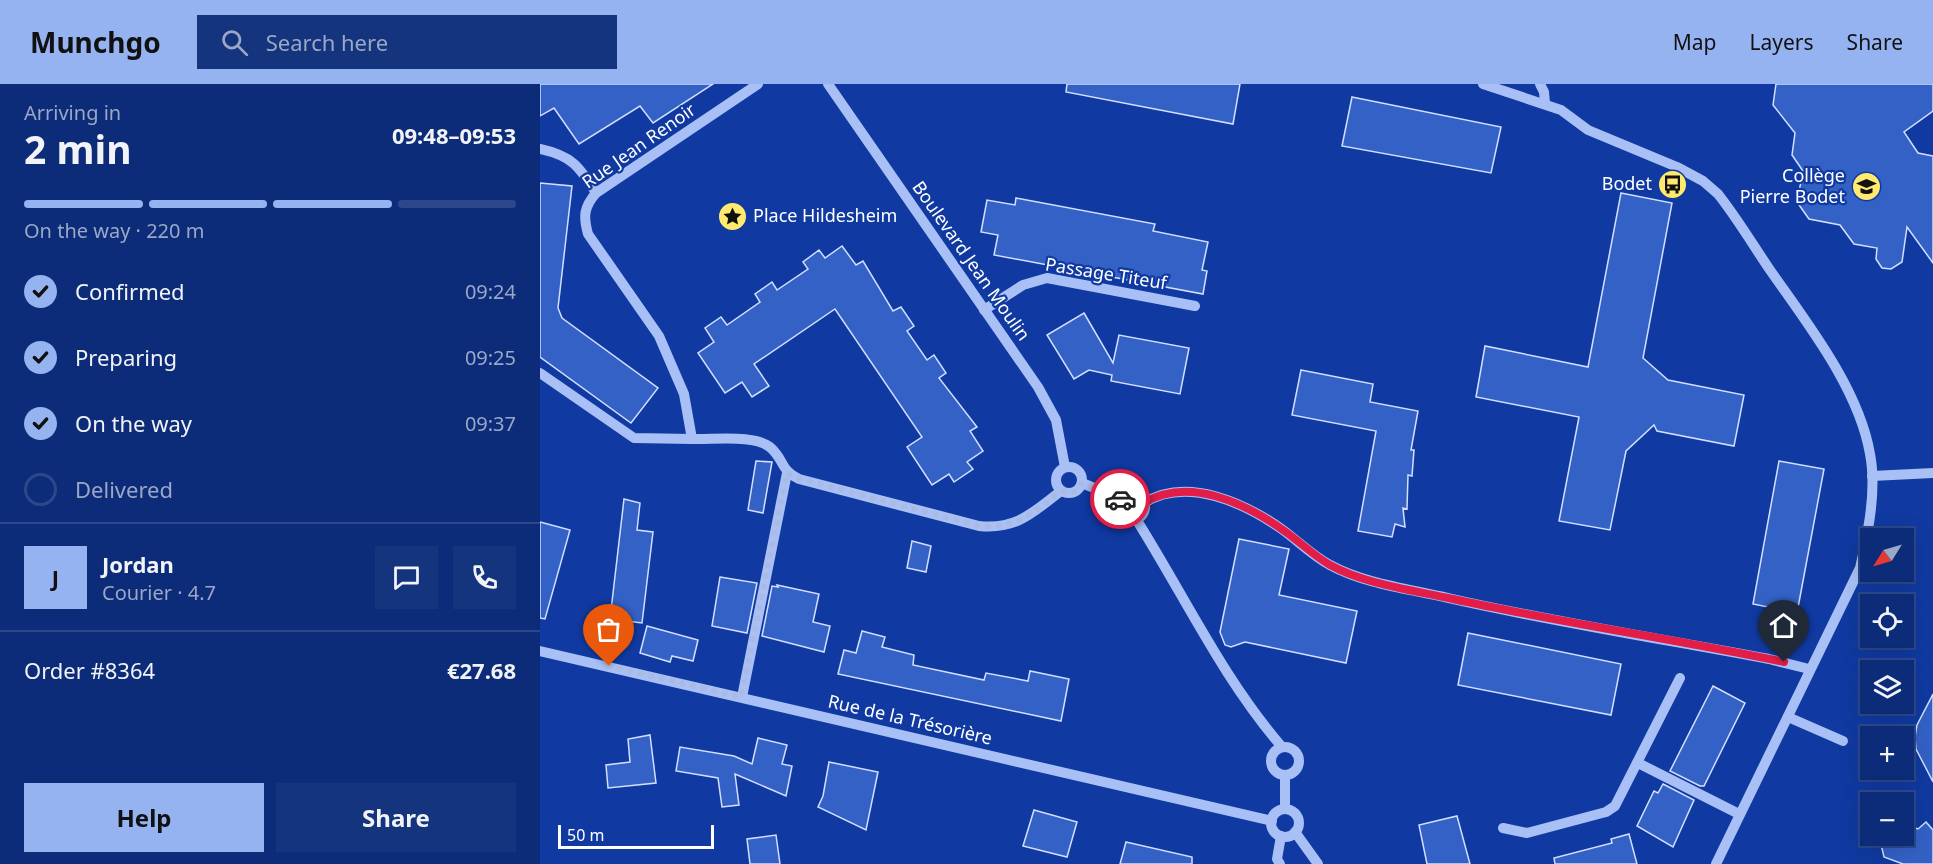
<!DOCTYPE html>
<meta charset="utf-8">
<style>
:root{--surface:#0c2c79;--page:#15347e;--text:#f1f3f6;--muted:#9aa7c6;--line:#2c488a;--accent:#95b2f1}
body{margin:0;font-family:"Noto Sans",sans-serif;background:var(--page);color:var(--text);height:100vh;display:flex;flex-direction:column;font-size:22px;white-space:nowrap}
*{box-sizing:border-box;margin:0}
p{font-size:20px;color:var(--muted)}
.icon{flex:none;width:33px;height:33px;fill:none;stroke:currentColor;stroke-width:2;stroke-linecap:round;stroke-linejoin:round}
.map{position:relative;flex:1;overflow:hidden}
.side{display:flex;flex-direction:column;background:var(--surface);width:540px}
.side>*{flex:none}
.needle{width:39px;rotate:233deg}
.fabs{position:absolute;left:1320px;top:444px;display:grid;gap:12px}
.fabs a{display:grid;place-items:center;width:54px;height:54px;border-radius:0px;background:var(--surface);box-shadow:0 6px 24px #0002,0 0 0 2px var(--line);font-size:30px}
.scale{position:absolute;left:18px;bottom:15px;width:156px;box-sizing:border-box;padding-left:6px;border:3px solid #fff;border-top:0;font-size:16px;line-height:21px;white-space:nowrap;color:#fff;-webkit-text-stroke:4px #103aa1;paint-order:stroke}
.pin{position:absolute;display:grid;place-items:center;width:51px;height:51px;color:#fff;margin:-62px -26px;border-radius:50% 50% 50% 0;rotate:-45deg;box-shadow:0 0 6px #0007}
.pin .icon{rotate:45deg}
.courier{position:absolute;display:grid;place-items:center;width:60px;height:60px;margin:-30px;border:4px solid #e11d48;border-radius:50%;background:#fff;color:#222;box-shadow:0 2px 8px #0007}
.head em{font-style:normal;font-weight:700}
.head div{display:flex;flex-direction:column-reverse}
.head{display:flex;align-items:center;justify-content:space-between;height:102px;padding:0 24px}
h1{font-size:39px;font-weight:700;line-height:45px}
.bar{display:grid;grid-template-columns:repeat(4,1fr);gap:9px 6px;align-content:center;height:72px;padding:0 24px}
.bar i{height:8px;border-radius:4px;background:var(--line)}
.bar .current{background:var(--accent)}
.bar p{grid-column:span 4}
.line{display:flex;align-items:center;gap:15px;padding:0 24px;border-top:2px solid var(--line)}
.line div{flex:1}
.round{display:grid;place-items:center;flex:none;width:63px;height:63px;border-radius:0px;background:var(--page)}
ol{padding:0 24px;list-style:none}
li{display:flex;align-items:center;gap:18px;height:66px}
li p{margin-inline-start:auto}
li .icon{padding:6px;border-radius:50%;background:var(--accent);color:#111;stroke-width:4}
li:last-child{color:var(--muted)}
li i{width:33px;height:33px;border:3px solid var(--line);border-radius:50%}
.cta{display:flex;gap:12px;margin-top:auto;padding:12px 24px}
.cta a{flex:1;height:69px;border-radius:0px;background:var(--accent);color:#111;font-size:24px;font-weight:700;line-height:69px;text-align:center}
.cta a+a{background:var(--page);color:var(--text)}
header{display:flex;align-items:center;gap:36px;box-sizing:border-box;height:84px;padding:0 30px;background:var(--accent);color:#111}
header strong{font-size:28px}
nav{display:flex;gap:33px;margin-inline-start:auto;font-size:21px}
.search{width:420px;height:54px;background:var(--page);display:flex;align-items:center;gap:15px;box-sizing:border-box;padding:0 21px;border-radius:0px;color:var(--muted);font-size:22px}
main{display:flex;flex:1;min-height:0}
.map>svg:first-child{display:block}
</style>
<header>
<strong>Munchgo</strong>
<div class="search"><svg class="icon" aria-label="search" viewBox="0 0 24 24"><circle cx="10" cy="10" r="6"/><path d="M15 15l6 6"/></svg>Search here</div>
<nav><a>Map</a><a>Layers</a><a>Share</a></nav>
</header>
<main>
<section class="side">
<div class="head"><div><h1>2 min</h1><p>Arriving in</p></div><em>09:48–09:53</em></div>
<div class="bar"><i class="current"></i><i class="current"></i><i class="current"></i><i></i><p>On the way · 220 m</p></div>
<ol>
<li><svg class="icon" aria-label="check" viewBox="0 0 24 24"><path d="M5 12l5 5 9-10"/></svg>Confirmed<p>09:24</p></li>
<li><svg class="icon" aria-label="check" viewBox="0 0 24 24"><path d="M5 12l5 5 9-10"/></svg>Preparing<p>09:25</p></li>
<li><svg class="icon" aria-label="check" viewBox="0 0 24 24"><path d="M5 12l5 5 9-10"/></svg>On the way<p>09:37</p></li>
<li><i></i>Delivered</li>
</ol>
<div class="line" style="height:108px"><b class="round" style="background:var(--accent);color:#111">J</b><div><b>Jordan</b><p>Courier · 4.7</p></div><a class="round"><svg class="icon" aria-label="chat" viewBox="0 0 24 24"><path d="M4 5h16v11H9l-5 4z"/></svg></a><a class="round"><svg class="icon" aria-label="phone" viewBox="0 0 24 24"><path d="M5 4h4l2 5-3 2q2 4 5 5l2-3 5 2v4C11 20 4 13 5 4z"/></svg></a></div>
<div class="line" style="height:78px"><div>Order #8364</div><b>€27.68</b></div>
<div class="cta"><a>Help</a><a>Share</a></div>
</section>
<div class="map">
<svg width="1393" height="780" viewBox="0 0 1393 780">
<rect width="100%" height="100%" fill="#103aa1"/>
<!-- building -->
<g fill="#3461c6" stroke="#d2dffe" stroke-width="1.5">
<path d="M0,0H173L113,39L100,22L39,60L14,24L0,32Z"/>
<path d="M527,0H700L693,40L526,8Z"/>
<path d="M1236,0H1393V27L1364,48L1378,69L1393,72V179L1367,143L1362,178L1351,185L1342,184L1336,175L1337,164L1314,160L1300,141L1269,135L1257,118L1263,87L1252,71L1255,49L1233,21Z"/>
<path d="M812,13L961,43L951,89L802,62Z"/>
<path d="M0,99L32,102L18,224L22,234L118,304L91,339L0,273Z"/>
<path d="M1081,109L1132,119L1103,274L1128,296L1204,311L1194,362L1117,347L1114,341L1086,367L1070,446L1019,437L1039,333L936,313L945,262L1048,283Z"/>
<path d="M476,114L615,140L613,147L668,158L662,186L667,187L663,210L454,171L458,151L441,148L447,116L475,121Z"/>
<path d="M302,162L316,181L323,177L353,227L361,223L374,242L367,247L387,276L394,271L406,289L399,294L437,343L430,347L443,367L427,378L433,385L414,398L409,390L392,401L367,363L382,353L295,225L214,280L229,302L212,313L202,298L185,309L158,269L174,258L165,244L181,233L187,241L220,218L215,210L232,198L237,206L268,185L263,178L279,166L285,174Z"/>
<path d="M544,229L573,279L579,251L649,264L640,310L571,297L572,291L549,286L534,295L507,251Z"/>
<path d="M761,286L833,300L830,318L878,327L871,366H874L872,392L868,391L867,425L863,424L865,443L855,440L852,453L818,447L836,347L752,331Z"/>
<path d="M216,377L232,378L223,429L208,426Z"/>
<path d="M1239,377L1284,385L1257,529L1213,520Z"/>
<path d="M84,415L100,419L97,446L113,448L102,539L70,535Z"/>
<path d="M0,438L30,446L5,535L0,534Z"/>
<path d="M699,455L749,465L739,511L817,527L806,579L705,558L691,563L685,561L680,548Z"/>
<path d="M372,457L391,462L386,488L367,484Z"/>
<path d="M180,493L217,499L207,549L172,542Z"/>
<path d="M237,501L279,510L273,538L290,542L284,568L222,552L232,502L238,503Z"/>
<path d="M107,542L158,556L153,577L132,572L130,578L100,569Z"/>
<path d="M322,547L345,553L342,563L374,571L373,581L444,596L446,589L488,597L490,587L529,595L521,637L298,590L304,566L316,569Z"/>
<path d="M928,549L1081,580L1071,631L918,601Z"/>
<path d="M1173,602L1205,619L1164,702H1160L1130,687Z"/>
<path d="M1393,610V698L1376,665L1375,653L1377,641Z"/>
<path d="M110,651L116,699L68,704L66,681L90,678L88,655Z"/>
<path d="M218,654L247,661L242,680L252,682L246,712L195,690L199,721L182,723L178,694L136,687L140,663L194,672L212,680Z"/>
<path d="M289,678L338,688L326,746L278,723L283,712Z"/>
<path d="M1123,700L1154,716L1133,763L1097,742L1114,707L1118,709Z"/>
<path d="M494,726L537,738L527,773L483,762Z"/>
<path d="M917,732L930,780H887L879,741Z"/>
<path d="M1386,738L1393,746V780H1363L1344,773L1339,752H1364V740L1378,745Z"/>
<path d="M1089,750L1097,780H1015L1014,774L1072,759L1071,755Z"/>
<path d="M236,751L240,780H210L207,755Z"/>
<path d="M586,758L652,773V780H580Z"/>
</g>
<g fill="none" stroke-linecap="round" stroke-linejoin="round">
<!-- minor -->
<g stroke="#a8c0f6" stroke-width="10">
<path d="M218,0L56,109C44,123 43,132 48,150L119,252L144,310L152,355C173,356 216,350 231,364C245,377 240,386 259,395L439,442C477,446 493,428 521,407"/>
<path d="M288,0L498,303L516,336L525,383"/>
<path d="M943,0L1021,26L1048,46L1137,83L1163,97L1178,110C1197,134 1213,161 1230,186C1267,239 1319,305 1330,370C1337,406 1328,449 1320,484L1176,780"/>
<path d="M1000,0L1004,8L1005,19"/>
<path d="M0,65C32,72 39,82 56,109"/>
<path d="M444,226L483,201L507,194L655,222"/>
<path d="M0,289L94,354L152,355"/>
<circle cx="529" cy="396" r="13"/>
<path d="M1332,392L1393,389"/>
<path d="M542,399L581,415"/>
<circle cx="592" cy="423" r="13"/>
<path d="M604,419C647,392 705,419 743,446C758,457 773,472 790,481C825,500 870,505 908,514C1014,538 1122,555 1229,575L1269,585"/>
<path d="M596,435C644,511 683,595 742,663"/>
<path d="M0,567L732,737"/>
<path d="M202,613L247,389"/>
<path d="M1248,633L1303,657"/>
<circle cx="745" cy="677" r="14"/>
<path d="M1098,679L1199,730"/>
<path d="M745,725V691"/>
<circle cx="745" cy="739" r="14"/>
<path d="M963,744L987,749L1066,728L1075,722L1140,594"/>
<path d="M755,748L778,780"/>
<path d="M740,780L737,775L741,752"/>
</g>
</g>
<g fill="none" stroke-linecap="round" stroke-linejoin="round">
<!-- done -->
<path stroke="#abbade" stroke-width="6" stroke-dasharray="0 10.8" d="M69,582L201,613L247,389L260,395L439,442C477,446 493,429 521,407C530,411 538,409 542,399L580,415"/>
<!-- route -->
<path stroke="#e11d48" stroke-width="8" d="M580,415L592,410L604,419C648,392 705,419 743,446C759,457 774,472 790,481C827,501 873,506 913,515C1023,539 1134,555 1244,578"/>
</g>
<!-- icons -->
<defs>
<symbol id="bus-disc" viewBox="-11 -11 22 22"><circle r="9.5" fill="#ffea6d" stroke="#103aa1"/><path d="M-5-6H5V4H4V6H2V4H-2V6H-4V4H-5ZM-3.5-4V0h7V-4ZM-3.5 1.2v1.5H-2V1.2ZM2 1.2v1.5H3.5V1.2Z" fill="#111"/></symbol>
<symbol id="school-disc" viewBox="-11 -11 22 22"><circle r="9.5" fill="#ffea6d" stroke="#103aa1"/><path d="M0-5L7-2L0 1L-7-2ZM-4 1L0 2.5L4 1V4Q0 6-4 4Z" fill="#111"/></symbol>
<symbol id="sight-disc" viewBox="-11 -11 22 22"><circle r="9.5" fill="#ffea6d" stroke="#103aa1"/><path d="M0-6L1.8-2.2L6-1.7L2.9 1.2L3.7 5.4L0 3.3L-3.7 5.4L-2.9 1.2L-6-1.7L-1.8-2.2Z" fill="#111"/></symbol>
</defs>
<g fill-rule="evenodd">
<use href="#bus-disc" x="1116" y="84" width="33" height="33"/>
<use href="#school-disc" x="1310" y="86" width="33" height="33"/>
<use href="#sight-disc" x="176" y="116" width="33" height="33"/>
</g>
<g text-anchor="middle" stroke-width="4.5" stroke-linejoin="round" paint-order="stroke">
<!-- street labels -->
<g font-size="18" fill="#fff" stroke="#103aa1">
<text transform="translate(99 62) rotate(-35)" y="6">Rue Jean Renoir</text>
<text transform="translate(431 177) rotate(55)" y="6">Boulevard Jean Moulin</text>
<text transform="translate(566 190) rotate(9)" y="6">Passage Titeuf</text>
<text transform="translate(370 636) rotate(13)" y="6">Rue de la Trésorière</text>
</g>
<!-- poi labels -->
<g font-size="18" fill="#fff" stroke="#103aa1" text-anchor="end">
<text x="1305" y="98">Collège<tspan x="1305" dy="21">Pierre Bodet</tspan></text>
<text x="1112" y="106">Bodet</text>
<text x="213" y="138" text-anchor="start">Place Hildesheim</text>
</g>
</g>
</svg>
<div class="fabs">
<a><svg class="needle" viewBox="-14 -14 28 28"><path d="M0-13l5 13h-10z" fill="#e53935"/><path d="M0 13l5-13h-10z" fill="#9aa7c6"/></svg></a>
<a><svg class="icon" aria-label="locate" viewBox="0 0 24 24"><circle cx="12" cy="12" r="6"/><path d="M12 2v4M12 18v4M2 12h4M18 12h4"/></svg></a>
<a><svg class="icon" aria-label="layers" viewBox="0 0 24 24"><path d="M12 4l9 5-9 5-9-5zM3 14l9 5 9-5"/></svg></a>
<a>+</a>
<a>−</a>
</div>
<div class="scale">50 m</div>
<div class="pin" style="left:69px;top:582px;background:#ea580c"><svg class="icon" aria-label="bag" viewBox="0 0 24 24"><path d="M5 8h14l-1 12H6zM9 8a3 3 0 0 1 6 0"/></svg></div>
<div class="pin" style="left:1244px;top:578px;background:#1f2937"><svg class="icon" aria-label="home" viewBox="0 0 24 24"><path d="M3 11l9-7 9 7M6 9v11h12V9"/></svg></div>
<div class="courier" style="left:580px;top:415px"><svg class="icon" aria-label="car" viewBox="0 0 24 24"><path d="M5 17H2v-5l4-1 3-4h7l3 4 3 1v5h-3M9 17h6M6 11h13"/><circle cx="7" cy="17" r="2"/><circle cx="17" cy="17" r="2"/></svg></div>
</div>
</main>
